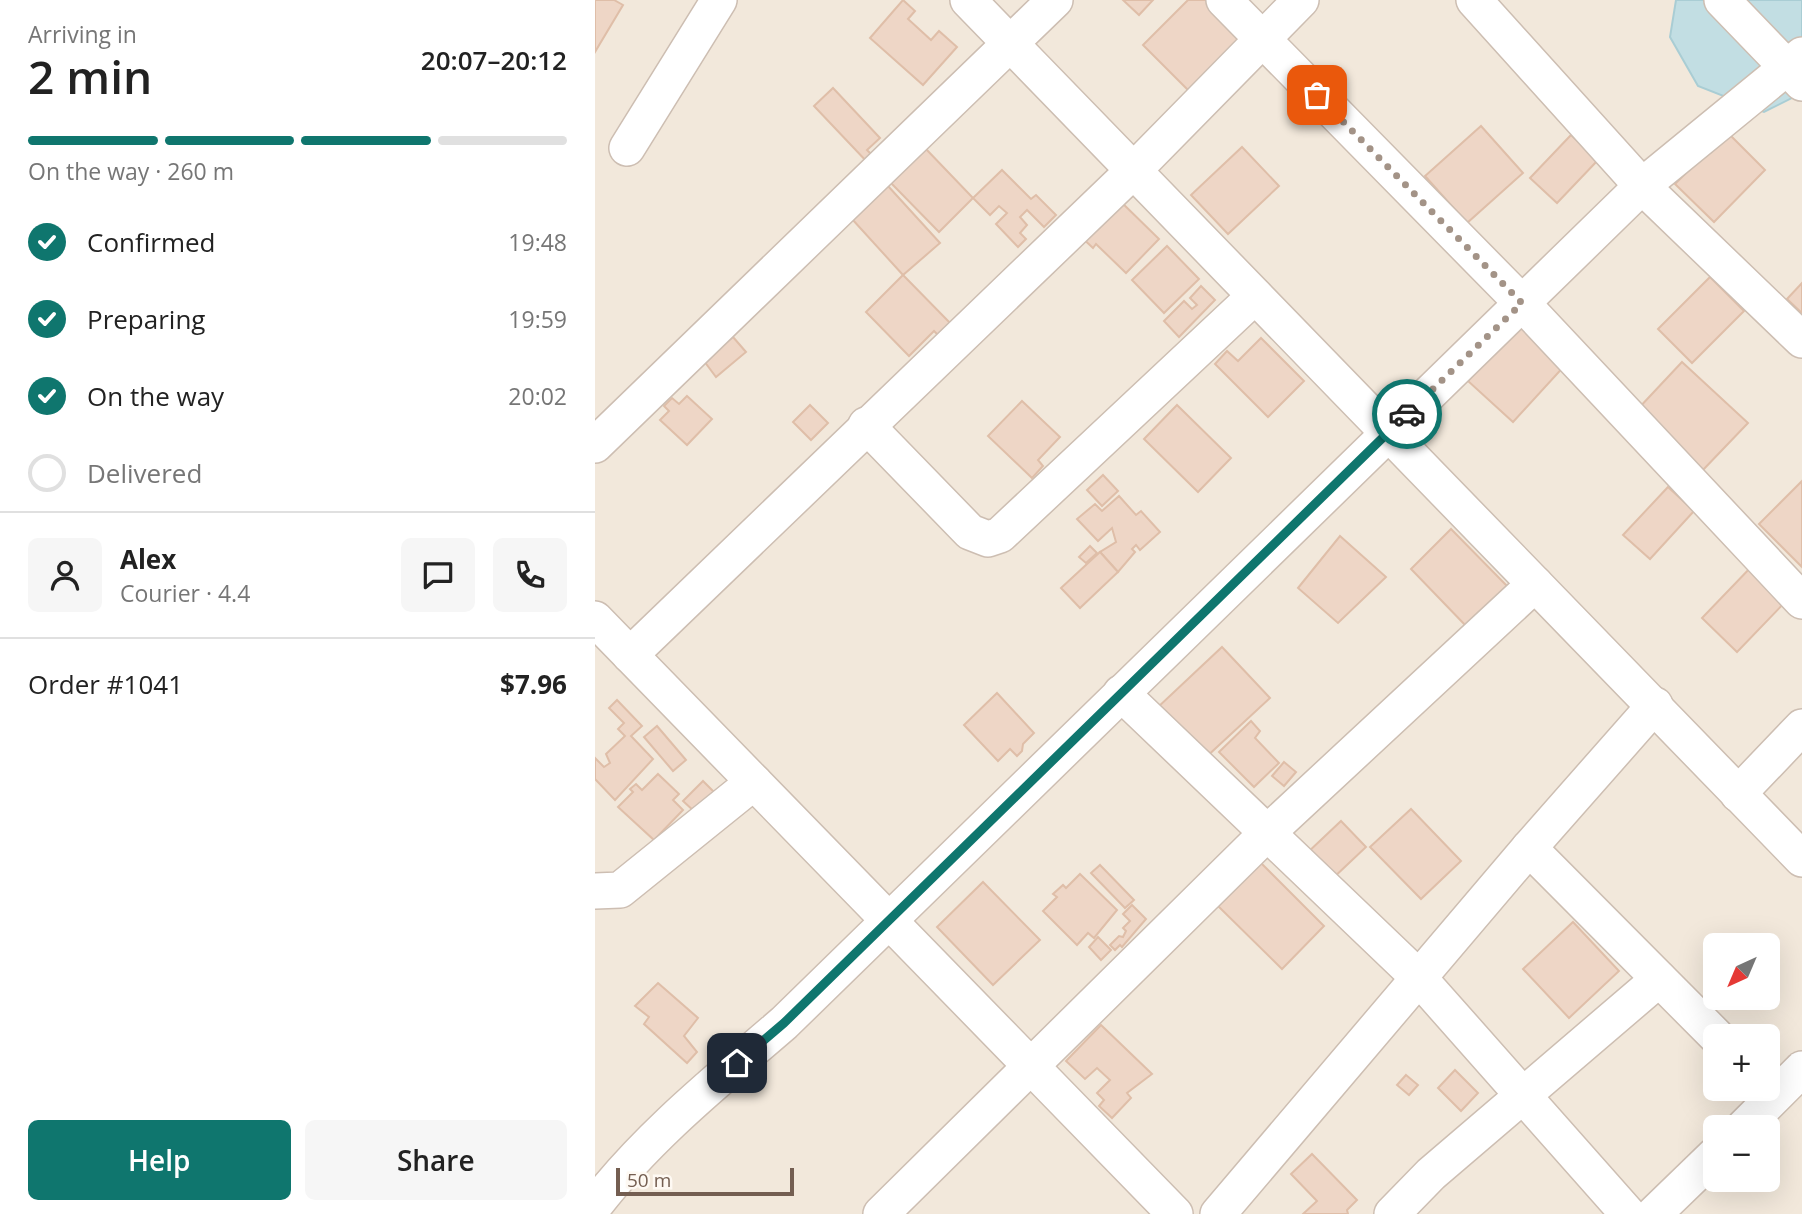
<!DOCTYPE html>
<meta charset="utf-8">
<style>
:root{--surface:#fff;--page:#f6f6f6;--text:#222;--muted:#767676;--line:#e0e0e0;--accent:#0f766e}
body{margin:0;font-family:"Open Sans",sans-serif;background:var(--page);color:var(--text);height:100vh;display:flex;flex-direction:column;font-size:26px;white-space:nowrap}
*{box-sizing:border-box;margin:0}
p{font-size:23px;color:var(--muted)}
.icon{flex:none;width:38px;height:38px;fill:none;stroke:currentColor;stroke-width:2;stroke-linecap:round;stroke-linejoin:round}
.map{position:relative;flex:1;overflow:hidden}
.side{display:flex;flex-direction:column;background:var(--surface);width:595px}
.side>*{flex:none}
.needle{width:46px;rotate:224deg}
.buttons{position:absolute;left:1108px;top:933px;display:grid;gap:14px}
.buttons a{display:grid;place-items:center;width:77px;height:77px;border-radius:10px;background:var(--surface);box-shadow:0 7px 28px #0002;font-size:35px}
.scale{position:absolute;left:21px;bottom:18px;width:178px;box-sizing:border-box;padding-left:7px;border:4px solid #745e51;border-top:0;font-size:19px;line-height:24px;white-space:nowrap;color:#745e51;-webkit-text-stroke:5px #fef9f3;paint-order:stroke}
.pin{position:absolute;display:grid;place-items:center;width:60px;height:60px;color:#fff;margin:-30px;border-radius:14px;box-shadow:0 4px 10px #0006}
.courier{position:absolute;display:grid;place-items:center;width:70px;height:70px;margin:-35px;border:5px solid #0f766e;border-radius:50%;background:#fff;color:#222;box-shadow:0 2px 9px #0007}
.summary em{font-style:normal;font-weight:600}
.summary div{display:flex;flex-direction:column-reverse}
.summary{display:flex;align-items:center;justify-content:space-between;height:119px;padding:0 28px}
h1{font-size:46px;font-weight:600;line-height:52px}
.bar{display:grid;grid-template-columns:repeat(4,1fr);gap:10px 7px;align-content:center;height:84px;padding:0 28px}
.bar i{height:9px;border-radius:5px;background:var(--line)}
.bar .on{background:var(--accent)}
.bar p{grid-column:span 4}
.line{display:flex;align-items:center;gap:18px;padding:0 28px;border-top:2px solid var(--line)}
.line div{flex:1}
.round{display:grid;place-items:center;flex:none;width:74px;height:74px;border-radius:10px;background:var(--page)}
ol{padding:0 28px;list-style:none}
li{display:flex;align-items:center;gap:21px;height:77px}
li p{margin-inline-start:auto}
li .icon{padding:7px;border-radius:50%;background:var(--accent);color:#fff;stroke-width:4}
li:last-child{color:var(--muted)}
li i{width:38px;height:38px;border:4px solid var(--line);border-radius:50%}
.button{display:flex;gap:14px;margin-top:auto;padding:14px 28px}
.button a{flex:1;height:80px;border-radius:10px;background:var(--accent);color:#fff;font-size:28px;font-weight:600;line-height:80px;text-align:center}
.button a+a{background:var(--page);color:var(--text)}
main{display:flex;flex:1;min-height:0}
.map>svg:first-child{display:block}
</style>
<main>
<section class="side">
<div class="summary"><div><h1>2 min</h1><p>Arriving in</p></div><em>20:07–20:12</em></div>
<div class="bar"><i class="on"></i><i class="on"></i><i class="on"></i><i></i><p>On the way · 260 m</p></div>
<ol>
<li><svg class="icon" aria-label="check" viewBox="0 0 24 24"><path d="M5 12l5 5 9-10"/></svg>Confirmed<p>19:48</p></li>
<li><svg class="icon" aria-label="check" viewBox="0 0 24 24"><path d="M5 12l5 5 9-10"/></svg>Preparing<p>19:59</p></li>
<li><svg class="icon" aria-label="check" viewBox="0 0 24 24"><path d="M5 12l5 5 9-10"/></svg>On the way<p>20:02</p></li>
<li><i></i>Delivered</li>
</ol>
<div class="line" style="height:126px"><a class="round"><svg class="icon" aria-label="person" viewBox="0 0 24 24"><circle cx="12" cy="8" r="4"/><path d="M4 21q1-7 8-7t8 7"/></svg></a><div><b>Alex</b><p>Courier · 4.4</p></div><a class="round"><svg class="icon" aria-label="chat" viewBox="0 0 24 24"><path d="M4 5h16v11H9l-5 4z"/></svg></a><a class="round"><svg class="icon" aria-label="phone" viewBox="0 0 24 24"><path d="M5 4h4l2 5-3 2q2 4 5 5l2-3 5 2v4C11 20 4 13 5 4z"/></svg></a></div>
<div class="line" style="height:91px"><div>Order #1041</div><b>$7.96</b></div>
<div class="button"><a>Help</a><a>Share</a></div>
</section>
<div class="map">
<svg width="1207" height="1214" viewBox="0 0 1207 1214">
<rect width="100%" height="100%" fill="#fbf5ec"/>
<!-- residential -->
<path fill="#f2e8db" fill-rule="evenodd" d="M0,0H1207V1214H0ZM1120,945H1172V998H1120ZM1120,1036H1172V1088H1120ZM1120,1127H1172V1180H1120Z"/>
<!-- water -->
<path fill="#c2dee3" stroke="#a9cdd4" stroke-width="2" d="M1081,0H1207V93L1169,112L1103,86L1075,37Z"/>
<!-- building -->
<g fill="#eed6c6" stroke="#dfbea8" stroke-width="2">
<path d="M0,0H19L28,5L0,52Z"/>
<path d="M308,0L320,11L313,19L336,40L344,31L362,47L328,85L275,38Z"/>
<path d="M528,0H558L544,15Z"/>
<path d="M593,0H611L651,40L597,94L548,45Z"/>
<path d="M238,88L285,138L272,150L280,158L274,164L219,106Z"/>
<path d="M886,126L928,173L872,223L830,176Z"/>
<path d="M1132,132L1170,170L1119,222L1080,184Z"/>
<path d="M976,135L1003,160L962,203L935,178Z"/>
<path d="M647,147L684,186L633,234L596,195Z"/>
<path d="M330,148L378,198L344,232L295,182Z"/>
<path d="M407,170L436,199L441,195L461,215L449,227L432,210L425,217L432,225L425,233L431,239L423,247L401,224L412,213L404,206L395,215L378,198Z"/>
<path d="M293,186L345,243L308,275L257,219Z"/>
<path d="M520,196L564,239L531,273L501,244L498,248L483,234Z"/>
<path d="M572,246L604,279L569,313L537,280Z"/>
<path d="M308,275L360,328L348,340L339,331L314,356L271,312Z"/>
<path d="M1115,277L1149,311L1097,363L1063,329Z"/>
<path d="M1207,283V313L1192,299Z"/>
<path d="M606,286L620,300L584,337L569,321L589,301L597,309L602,305L595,298Z"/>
<path d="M926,322L972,363L918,422L873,381Z"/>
<path d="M138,337L151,352L121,377L109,361Z"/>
<path d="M666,338L709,381L673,417L620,364L632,351L643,361Z"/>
<path d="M1087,362L1153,423L1106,472L1041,411Z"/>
<path d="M92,396L117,419L92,445L65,420L74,411L69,406L77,398L84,404Z"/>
<path d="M427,401L465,437L443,460L448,466L437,478L393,436Z"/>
<path d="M215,405L233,423L216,440L198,422Z"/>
<path d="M582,405L636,458L603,492L549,439Z"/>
<path d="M508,475L523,491L507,506L492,490Z"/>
<path d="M1207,481V567L1164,524Z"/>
<path d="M1073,487L1099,511L1055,559L1028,535Z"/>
<path d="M524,496L541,515L546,511L565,532L545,550L541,545L537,549L540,552L523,572L505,552L521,542L517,528L503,541L482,519L500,504L507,511Z"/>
<path d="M856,529L914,588L873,628L816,569Z"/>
<path d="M745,536L791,577L743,623L703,588Z"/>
<path d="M495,546L502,553L491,563L484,557Z"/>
<path d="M505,552L523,572L485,608L466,588Z"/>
<path d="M1159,564L1194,598L1142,652L1107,618Z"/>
<path d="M627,647L675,698L609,759L562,708Z"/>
<path d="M402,693L439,733L428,744L427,751L422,756L415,749L403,761L369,725Z"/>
<path d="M22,700L47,726L36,736L58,759L20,800L0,779V758L9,767L15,763L11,754L30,736L23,729L29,723L14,708Z"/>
<path d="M656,721L665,731L660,738L684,763L659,787L624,752Z"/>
<path d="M62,726L91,760L78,771L49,737Z"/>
<path d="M689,762L701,772L689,786L677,776Z"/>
<path d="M63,774L84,794L78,800L88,810L59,840L23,807L38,792L35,789L41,784L47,790Z"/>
<path d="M108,781L119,792L100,812L88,801Z"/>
<path d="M816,809L866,861L826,899L775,847Z"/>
<path d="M746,821L771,847L736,880L711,854Z"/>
<path d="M666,863L729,926L687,969L623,906Z"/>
<path d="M505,865L539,900L530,908L496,873Z"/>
<path d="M485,874L522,910L499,938L493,933L482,945L448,911L462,897L458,894L468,885L471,888Z"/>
<path d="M388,882L445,940L398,985L342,927Z"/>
<path d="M537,905L551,919L527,947L525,945L520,950L515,945L524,936L528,937L531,931L528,928L535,921L528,914Z"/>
<path d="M978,922L1024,971L974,1018L928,969Z"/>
<path d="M503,937L516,950L506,960L494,947Z"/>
<path d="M63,983L103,1018L89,1036L102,1052L92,1063L49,1024L54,1017L40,1006Z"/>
<path d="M506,1025L557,1074L532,1093L536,1098L517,1118L504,1106L509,1100L502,1093L515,1080L502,1068L490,1079L471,1061Z"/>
<path d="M860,1070L883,1093L866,1111L843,1088Z"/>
<path d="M811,1075L823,1085L814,1095L802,1085Z"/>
<path d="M717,1154L762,1200L752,1210L753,1214H708L722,1201L696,1174Z"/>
</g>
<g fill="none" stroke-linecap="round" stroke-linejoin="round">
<defs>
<g id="minor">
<path d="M373,0L1207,859"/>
<path d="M629,0L927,303L1207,601"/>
<path d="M879,0L1047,186L1207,340"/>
<path d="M1127,0L1207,83"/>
<path d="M32,148L124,0"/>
<path d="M271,425L375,532L393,539L405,535L660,296"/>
<path d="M0,445L460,0"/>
<path d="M0,619L580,1214"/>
<path d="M35,655L538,171L706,0"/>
<path d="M526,693L824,978L1033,1214"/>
<path d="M1143,794L1207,727"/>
<path d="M934,848L1121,1036"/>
<path d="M0,891L25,890L159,782"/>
<path d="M1149,1127L1207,1069"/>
<path d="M0,1205C53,1136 123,1080 189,1023L1047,186L1207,55"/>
<path d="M286,1214L671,834L940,584"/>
<path d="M623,1214L934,848L1060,705"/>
<path d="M797,1214L836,1174L1064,979"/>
<path d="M1059,1214L1120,1155"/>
</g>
</defs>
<!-- minor casing -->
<use href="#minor" stroke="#cdbeb2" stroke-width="38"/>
<!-- minor -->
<use href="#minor" stroke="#fff" stroke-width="35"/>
</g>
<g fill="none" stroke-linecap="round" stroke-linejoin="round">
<!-- done -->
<path stroke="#a39387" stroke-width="7" stroke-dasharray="0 12.6" d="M722,95L927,303L812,414"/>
<!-- route -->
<path stroke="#0f766e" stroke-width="9" d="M142,1063L189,1023L812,414"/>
</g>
</svg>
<div class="buttons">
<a><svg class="needle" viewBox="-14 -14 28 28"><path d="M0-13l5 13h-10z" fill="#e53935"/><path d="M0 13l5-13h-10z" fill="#767676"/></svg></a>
<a>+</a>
<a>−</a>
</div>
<div class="scale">50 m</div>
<div class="pin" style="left:722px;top:95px;background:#ea580c"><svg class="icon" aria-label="bag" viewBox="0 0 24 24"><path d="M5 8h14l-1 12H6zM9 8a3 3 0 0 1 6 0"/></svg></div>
<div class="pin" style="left:142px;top:1063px;background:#1f2937"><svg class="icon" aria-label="home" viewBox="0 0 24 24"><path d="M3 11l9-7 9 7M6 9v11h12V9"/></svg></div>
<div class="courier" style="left:812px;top:414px"><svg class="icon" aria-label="car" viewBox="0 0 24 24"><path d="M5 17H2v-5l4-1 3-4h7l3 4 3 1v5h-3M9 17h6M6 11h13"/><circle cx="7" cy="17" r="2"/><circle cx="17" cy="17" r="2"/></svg></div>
</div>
</main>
